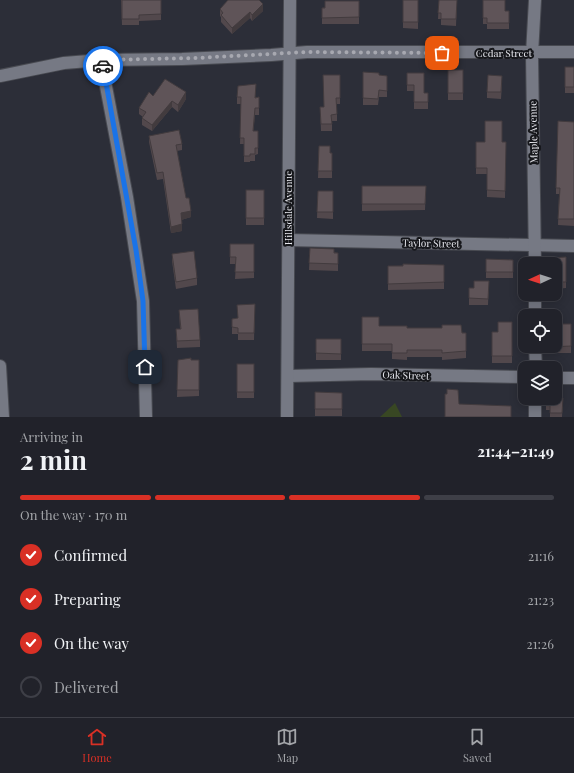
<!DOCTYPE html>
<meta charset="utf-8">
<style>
:root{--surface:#21222a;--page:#2d2f36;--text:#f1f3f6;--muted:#a2a4a8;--line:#3e3f47;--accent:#d93025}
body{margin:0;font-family:"Playfair Display",serif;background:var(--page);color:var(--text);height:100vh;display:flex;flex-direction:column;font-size:15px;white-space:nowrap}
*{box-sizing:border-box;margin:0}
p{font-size:13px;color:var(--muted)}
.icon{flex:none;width:22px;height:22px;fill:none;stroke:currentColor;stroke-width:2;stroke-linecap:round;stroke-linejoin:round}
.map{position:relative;height:417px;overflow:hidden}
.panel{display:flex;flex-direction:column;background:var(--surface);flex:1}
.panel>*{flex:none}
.needle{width:26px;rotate:267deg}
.buttons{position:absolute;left:518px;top:257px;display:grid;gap:8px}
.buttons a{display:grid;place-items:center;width:44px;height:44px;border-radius:8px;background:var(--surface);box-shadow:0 2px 10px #0003,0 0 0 1px var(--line);font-size:20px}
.pin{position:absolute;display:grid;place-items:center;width:34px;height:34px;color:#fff;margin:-17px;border-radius:8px;box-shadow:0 2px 6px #0006}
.courier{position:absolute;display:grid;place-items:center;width:40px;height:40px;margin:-20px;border:3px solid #1a73e8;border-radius:50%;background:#fff;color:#222;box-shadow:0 1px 5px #0007}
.overview em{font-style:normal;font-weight:700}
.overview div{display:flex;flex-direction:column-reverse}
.overview{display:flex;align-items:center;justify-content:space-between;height:68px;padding:0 20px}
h1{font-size:26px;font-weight:700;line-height:30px}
.bar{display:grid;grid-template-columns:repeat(4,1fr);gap:6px 4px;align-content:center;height:48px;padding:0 20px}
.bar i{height:5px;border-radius:3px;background:var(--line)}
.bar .selected{background:var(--accent)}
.bar p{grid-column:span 4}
ol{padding:0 20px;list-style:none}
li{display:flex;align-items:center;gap:12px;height:44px}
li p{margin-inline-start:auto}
li .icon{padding:4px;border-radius:50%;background:var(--accent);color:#fff;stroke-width:4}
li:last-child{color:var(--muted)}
li i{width:22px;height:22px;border:2px solid var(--line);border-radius:50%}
.tab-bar{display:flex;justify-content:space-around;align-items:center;height:56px;border-top:1px solid var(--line);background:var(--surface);font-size:11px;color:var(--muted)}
.tab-bar a{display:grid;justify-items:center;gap:2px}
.tab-bar .selected{color:var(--accent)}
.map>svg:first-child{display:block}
</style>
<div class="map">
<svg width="574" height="417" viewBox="0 0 574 417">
<rect width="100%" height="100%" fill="#2c2e38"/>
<!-- green -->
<path fill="#384723" d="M395,403L402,417H380Z"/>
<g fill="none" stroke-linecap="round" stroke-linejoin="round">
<defs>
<g id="street">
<path d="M101,60L127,197L143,301L146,417"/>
<path d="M0,76L64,63L101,60L182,59L271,55L307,52H574"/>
<path d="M288,240L574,246"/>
<path d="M535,264L532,54L535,0"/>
<path d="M535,294V316"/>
<path d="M535,346L536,368"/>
<path d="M0,366L3,417"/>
<path d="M288,376L371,374L525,377"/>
<path d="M555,378H574"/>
<path d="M535,417V398"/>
</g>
<path id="secondary" d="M287,417L290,0"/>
</defs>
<!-- street casing -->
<use href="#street" stroke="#484a51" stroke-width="14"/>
<!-- secondary casing -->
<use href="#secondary" stroke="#484a51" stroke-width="14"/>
<!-- street -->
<use href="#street" stroke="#767984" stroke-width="12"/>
<!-- secondary -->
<use href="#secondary" stroke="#767984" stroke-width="12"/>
</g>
<!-- wall -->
<g fill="#52484c">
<path d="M121,0H161V20L139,21V25H122Z"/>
<path d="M403,0H418V29L403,28Z"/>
<path d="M439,0H457L456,26L441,25V19H438Z"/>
<path d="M483,0L505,11H509V29H487V24H483Z"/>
<path d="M359,1V24H322V8Z"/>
<path d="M220,9L263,11L252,21L250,18L232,34L221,22V17L220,16Z"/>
<rect x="565" y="67" width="9" height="26"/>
<rect x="448" y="70" width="15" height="30"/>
<path d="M363,72L379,75L387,76V97H379L378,105H363Z"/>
<path d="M407,73L424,93H428V109H414V91H407Z"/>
<path d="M340,75V104H337V121H332V131H321L320,107H324Z"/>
<path d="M502,82L501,99L487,98V92Z"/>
<path d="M153,96L186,99L178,112L172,107L152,131L142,125V118L143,117L139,114V108Z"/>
<path d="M237,97H259V115H255L253,131L258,137V154L255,155V161H250V162H244V144H240L241,104H237Z"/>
<path d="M574,122V226L558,225L559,194H556V188Z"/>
<path d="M149,136L182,144V150L177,151L186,198L191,217L181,220L182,231L171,233L163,179L157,180L149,142Z"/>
<path d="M476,142H506L505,198L487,197V174H476Z"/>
<path d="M319,146L330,153H332V178H318Z"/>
<path d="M362,186H426L425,210L362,211Z"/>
<rect x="246" y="190" width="18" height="35"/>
<path d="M318,191H333V219L317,218Z"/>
<path d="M230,244H254V278L235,279L236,264H230Z"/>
<path d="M310,248L338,253V271L309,270Z"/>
<path d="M172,254L197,278V285L176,289L172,261Z"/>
<path d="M566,257V288L555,289V264Z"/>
<path d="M486,259L513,260V278H486Z"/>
<path d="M444,265V289L388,290V266Z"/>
<path d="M489,281L488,305H469V288H474Z"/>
<path d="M255,304L254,340H238V334H232V319L238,318Z"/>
<path d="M179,310L200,340V347L177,348L176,329H180Z"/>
<path d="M362,317L379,326L466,333V358L442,360V357H407V360L392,359V351H362Z"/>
<path d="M512,322V363H492V332H498Z"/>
<path d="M562,324H571V353H550V347Z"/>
<rect x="316" y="339" width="25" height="21"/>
<path d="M178,360H199V396L177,397Z"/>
<rect x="237" y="364" width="17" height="34"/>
<path d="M315,392L342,393V416H315Z"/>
<path d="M546,398H563L562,417H550V410H546Z"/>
</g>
<!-- shaded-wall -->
<g fill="#423b3e">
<path d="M263,4V11L252,21V15Z"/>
<path d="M250,12V18L232,34V28Z"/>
<path d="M186,92V99L178,112V105Z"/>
<path d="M172,101V107L152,131V125Z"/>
<path d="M255,108V115L253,138V131Z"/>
<path d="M191,211V217L181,220V213Z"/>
<path d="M182,224V231L171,233V227Z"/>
</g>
<!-- building -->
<g fill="#5f5458" stroke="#423b3e">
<path d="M122,0H161V14L139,15V19H122Z"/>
<path d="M228,0H259L263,4L252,15L250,12L232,28L221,15L223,13L220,9Z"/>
<rect x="403" y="0" width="15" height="22"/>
<path d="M439,0H457L456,19H441V13H438Z"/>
<path d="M483,0H505V11H509V23H487V18H483Z"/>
<path d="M325,1H359V17L322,18V8H325Z"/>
<rect x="565" y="67" width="9" height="20"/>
<rect x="448" y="70" width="15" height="23"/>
<path d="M363,72L379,73V75L387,76V91L379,90L378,99L363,98Z"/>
<path d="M407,73H424V93H428V102H414V85H407Z"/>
<path d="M323,75H340V98H336L337,114L331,115L332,124H321L320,107H324Z"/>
<path d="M488,75L502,76L501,92H487Z"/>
<path d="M165,79L186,92L178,105L172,101L152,125L142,118L146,112L139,108L149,92L153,96Z"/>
<path d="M256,84L255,98L259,97V108H255L253,131H258V148H255V154H250V156H244V138H240L241,97H237L238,86Z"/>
<path d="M485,121H502V142H506L505,191L487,190V168H476V142H485Z"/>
<path d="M558,121L574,122V219H558L560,188H556Z"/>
<path d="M179,130L182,144L176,145L186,198H189L191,211L181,213L182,224L171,227L163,172L157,173L149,136Z"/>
<path d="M319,146H330V153H332V171H318Z"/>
<path d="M362,186H426L425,204H362Z"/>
<rect x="246" y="190" width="18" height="28"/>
<path d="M318,191H333V212H317Z"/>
<path d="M230,244H254V272H235L236,257H230Z"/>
<path d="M310,248L334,249V253H338V264L309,263Z"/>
<path d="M194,251L197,278L176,282L172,254Z"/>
<path d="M566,257V282H555V264H550V258Z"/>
<path d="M486,259L513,260V272H486Z"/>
<path d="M403,264L444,265V282L388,284V266H403Z"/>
<path d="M474,281H489L488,299L469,298V288H474Z"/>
<path d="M255,304L254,333H238V328L232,327V319L238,318L237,305Z"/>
<path d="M198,309L200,340L177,341L176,329H181L179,310Z"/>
<path d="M362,317H379V326H407V328H442V325H461L462,333H466V351L442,353V350H407V353H392V344H362Z"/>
<path d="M555,318H562V324H571V346L550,347V346H555Z"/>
<path d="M498,322H512V356H492V332H498Z"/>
<path d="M316,339H341V354L316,353Z"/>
<path d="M191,358V360H199V390H177L178,360Z"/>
<rect x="237" y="364" width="17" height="28"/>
<path d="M447,389L458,390L459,404L511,406V417H445V394H447Z"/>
<path d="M555,391H556V398H563L562,413H550V403H546V398H555Z"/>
<path d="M315,392L342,393V409H315Z"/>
</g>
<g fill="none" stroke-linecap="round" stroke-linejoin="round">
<!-- done -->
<path stroke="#a7a8b0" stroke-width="4" stroke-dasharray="0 7.2" d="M103,66L101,60L196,58L307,52L442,53"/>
<!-- route -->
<path stroke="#1a73e8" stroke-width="5" d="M103,66L136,250L143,301L145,367"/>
</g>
<g text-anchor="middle" stroke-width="4" stroke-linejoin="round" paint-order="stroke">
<!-- street labels -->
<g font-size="10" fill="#e9eaf0" stroke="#16171b">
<text x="504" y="57">Cedar Street</text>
<text transform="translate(533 132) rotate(-91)" y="4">Maple Avenue</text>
<text transform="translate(288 208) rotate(-90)" y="4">Hillsdale Avenue</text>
<text transform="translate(431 243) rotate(1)" y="4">Taylor Street</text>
<text transform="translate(406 375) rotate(2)" y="4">Oak Street</text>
</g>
</g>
</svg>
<div class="buttons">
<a><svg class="needle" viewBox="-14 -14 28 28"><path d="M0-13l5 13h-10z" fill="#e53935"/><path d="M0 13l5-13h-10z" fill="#a2a4a8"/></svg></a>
<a><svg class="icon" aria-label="locate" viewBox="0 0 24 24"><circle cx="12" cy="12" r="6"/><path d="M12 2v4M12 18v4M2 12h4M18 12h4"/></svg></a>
<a><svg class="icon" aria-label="layers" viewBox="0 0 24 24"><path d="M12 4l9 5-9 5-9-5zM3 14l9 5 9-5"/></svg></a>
</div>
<div class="pin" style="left:442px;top:53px;background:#ea580c"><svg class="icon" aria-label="bag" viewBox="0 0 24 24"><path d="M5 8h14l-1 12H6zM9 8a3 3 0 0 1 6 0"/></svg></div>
<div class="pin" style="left:145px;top:367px;background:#1f2937"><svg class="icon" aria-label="home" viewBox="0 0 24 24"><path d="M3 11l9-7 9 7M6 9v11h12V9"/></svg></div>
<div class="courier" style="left:103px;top:66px"><svg class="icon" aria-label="car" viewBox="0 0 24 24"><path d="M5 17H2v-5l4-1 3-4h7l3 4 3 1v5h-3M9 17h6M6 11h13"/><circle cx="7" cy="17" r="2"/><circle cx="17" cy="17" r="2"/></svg></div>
</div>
<section class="panel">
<div class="overview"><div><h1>2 min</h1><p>Arriving in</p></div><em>21:44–21:49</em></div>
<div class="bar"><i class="selected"></i><i class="selected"></i><i class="selected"></i><i></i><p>On the way · 170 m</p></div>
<ol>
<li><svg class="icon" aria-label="check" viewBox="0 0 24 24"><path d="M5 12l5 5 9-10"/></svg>Confirmed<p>21:16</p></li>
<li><svg class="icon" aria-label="check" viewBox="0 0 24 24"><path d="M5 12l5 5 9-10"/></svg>Preparing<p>21:23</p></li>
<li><svg class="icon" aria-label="check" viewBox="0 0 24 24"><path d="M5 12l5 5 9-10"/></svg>On the way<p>21:26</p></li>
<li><i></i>Delivered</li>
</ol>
</section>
<nav class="tab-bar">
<a class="selected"><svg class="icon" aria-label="home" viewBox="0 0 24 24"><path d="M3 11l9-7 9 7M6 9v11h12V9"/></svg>Home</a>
<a><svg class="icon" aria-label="map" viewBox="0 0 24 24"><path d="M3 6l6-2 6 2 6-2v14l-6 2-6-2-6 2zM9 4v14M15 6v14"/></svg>Map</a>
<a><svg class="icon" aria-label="saved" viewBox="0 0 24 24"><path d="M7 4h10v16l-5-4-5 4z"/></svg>Saved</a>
</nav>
